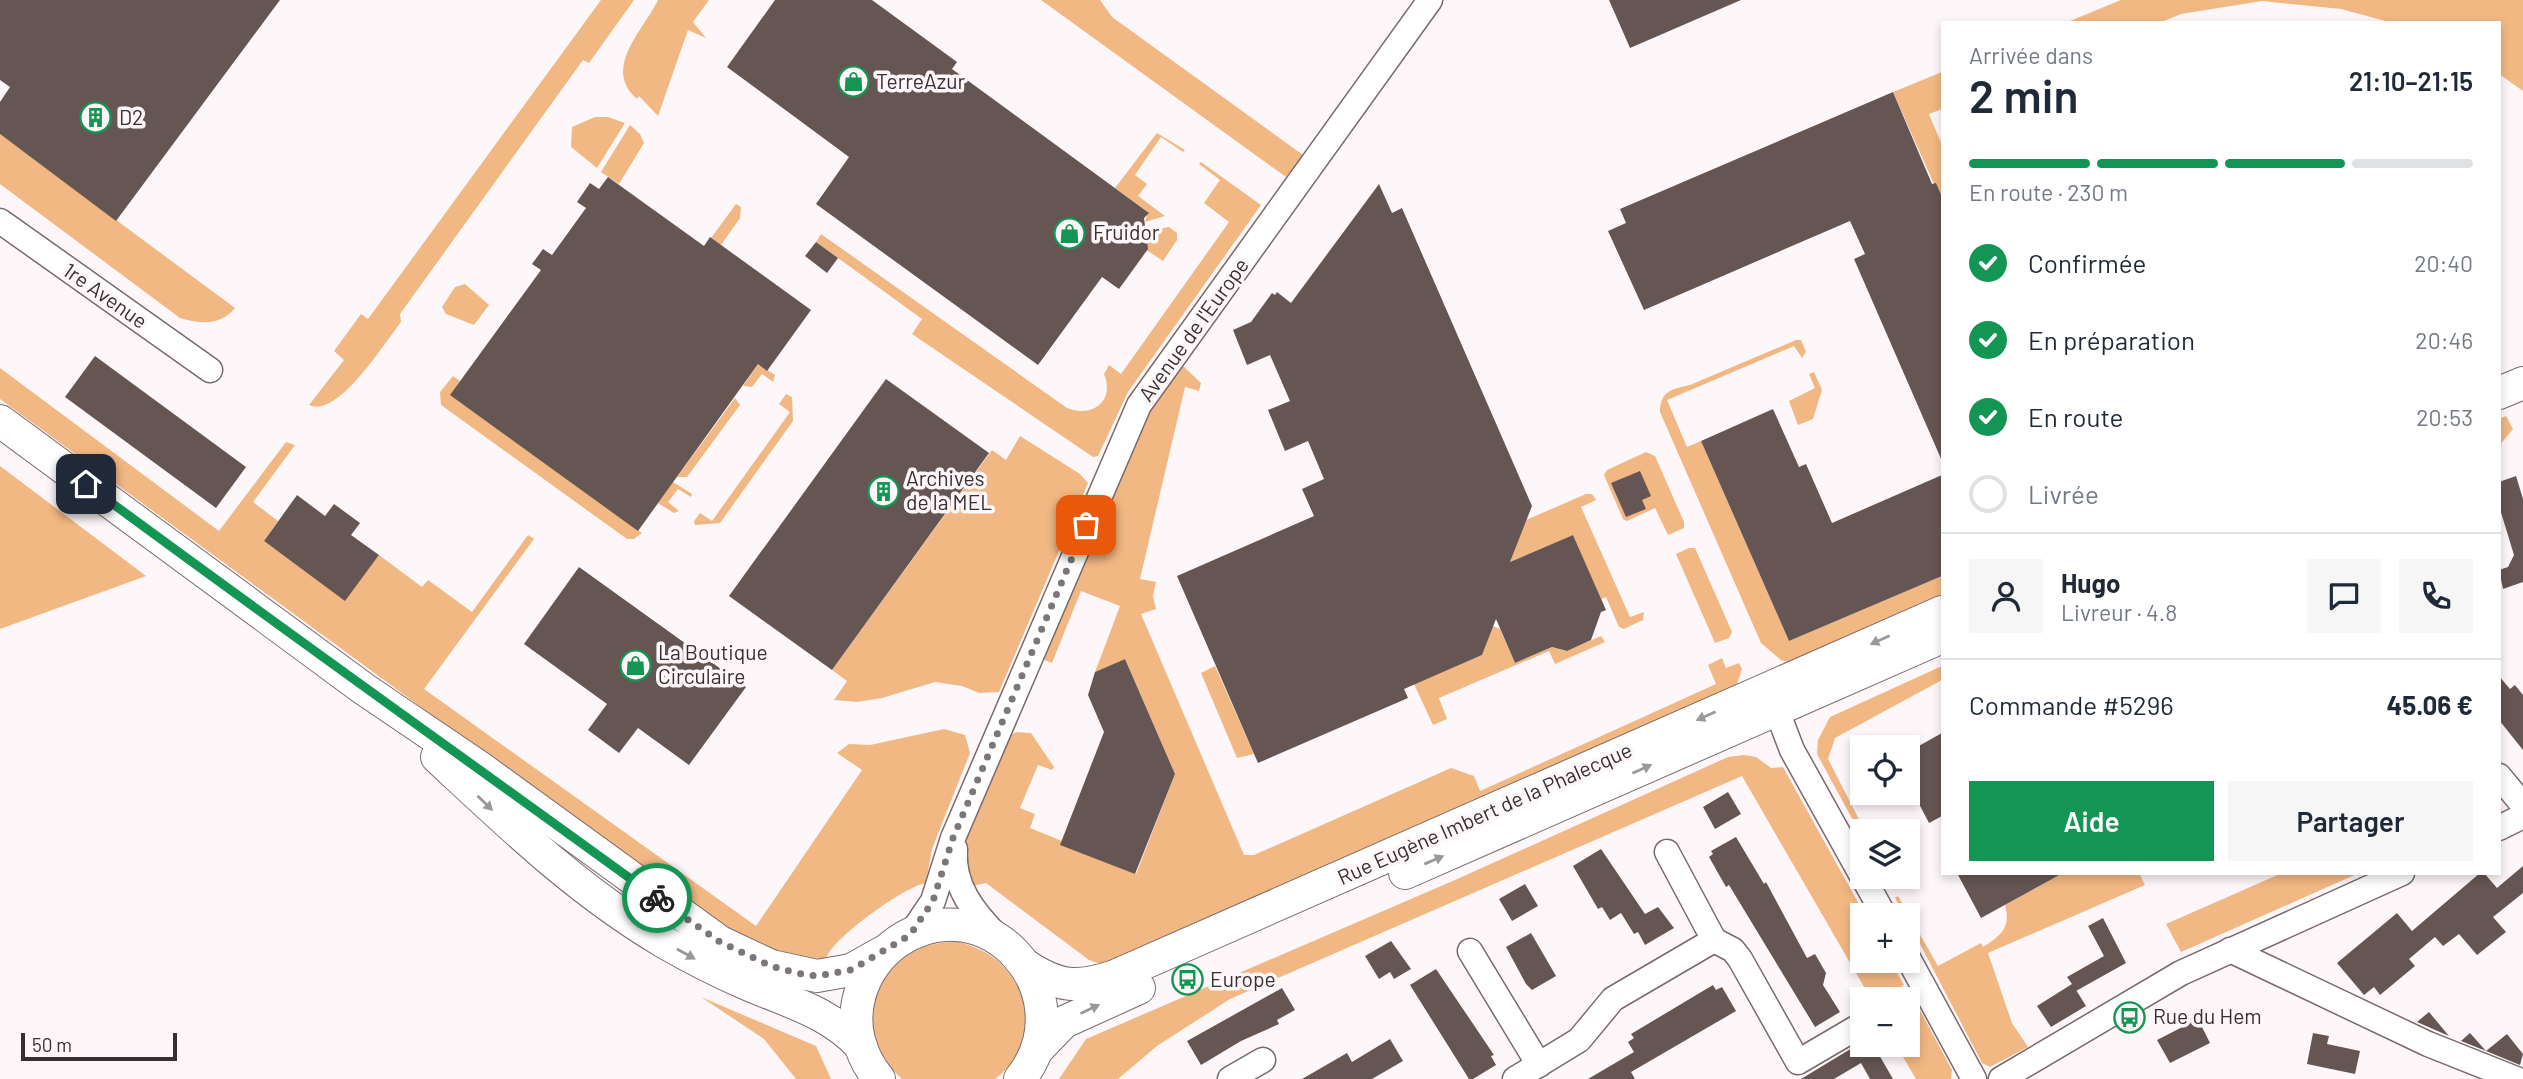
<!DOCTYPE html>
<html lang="fr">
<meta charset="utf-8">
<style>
:root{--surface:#fff;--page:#f6f6f7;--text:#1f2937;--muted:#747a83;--line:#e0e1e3;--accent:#139553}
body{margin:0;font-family:Barlow,sans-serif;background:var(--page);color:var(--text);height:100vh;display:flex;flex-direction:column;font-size:26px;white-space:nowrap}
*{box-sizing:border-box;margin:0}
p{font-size:23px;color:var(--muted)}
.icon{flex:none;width:38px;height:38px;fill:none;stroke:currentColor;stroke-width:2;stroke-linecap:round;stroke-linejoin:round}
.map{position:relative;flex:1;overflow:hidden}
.details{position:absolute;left:1941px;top:21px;width:560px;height:854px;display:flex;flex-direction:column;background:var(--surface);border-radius:0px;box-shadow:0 4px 10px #0003}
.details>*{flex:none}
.fabs{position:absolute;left:1850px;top:735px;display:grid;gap:14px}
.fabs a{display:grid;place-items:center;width:70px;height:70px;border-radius:0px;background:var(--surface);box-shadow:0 4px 10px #0003;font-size:35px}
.scale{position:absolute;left:21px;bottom:18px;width:156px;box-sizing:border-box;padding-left:7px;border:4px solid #373032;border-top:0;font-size:19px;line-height:24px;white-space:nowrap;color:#373032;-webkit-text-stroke:5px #fef7f9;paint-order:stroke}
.pin{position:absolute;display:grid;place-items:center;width:60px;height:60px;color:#fff;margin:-30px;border-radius:14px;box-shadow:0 4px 10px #0006}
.courier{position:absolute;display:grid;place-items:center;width:70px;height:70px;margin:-35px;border:5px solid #139553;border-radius:50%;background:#fff;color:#222;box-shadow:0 2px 9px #0007}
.overview em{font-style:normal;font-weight:600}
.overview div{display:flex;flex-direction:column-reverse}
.overview{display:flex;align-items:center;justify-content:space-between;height:119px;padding:0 28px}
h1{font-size:46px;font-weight:600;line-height:52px}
.bar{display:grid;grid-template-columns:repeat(4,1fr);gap:10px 7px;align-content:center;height:84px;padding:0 28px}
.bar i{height:9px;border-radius:5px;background:var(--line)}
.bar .active{background:var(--accent)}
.bar p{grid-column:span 4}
.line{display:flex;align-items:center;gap:18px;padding:0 28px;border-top:2px solid var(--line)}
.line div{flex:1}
.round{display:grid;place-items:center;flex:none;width:74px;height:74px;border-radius:0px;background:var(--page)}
ol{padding:0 28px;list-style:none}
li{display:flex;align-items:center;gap:21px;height:77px}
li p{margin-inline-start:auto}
li .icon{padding:7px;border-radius:50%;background:var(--accent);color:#fff;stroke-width:4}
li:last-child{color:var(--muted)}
li i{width:38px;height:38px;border:4px solid var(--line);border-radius:50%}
.primary-button{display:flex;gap:14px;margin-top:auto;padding:14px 28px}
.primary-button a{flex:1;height:80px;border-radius:0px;background:var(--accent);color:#fff;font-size:28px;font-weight:600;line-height:80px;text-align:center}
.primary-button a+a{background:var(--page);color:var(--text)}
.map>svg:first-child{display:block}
</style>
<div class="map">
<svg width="2523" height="1079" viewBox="0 0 2523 1079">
<rect width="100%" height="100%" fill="#fef7f9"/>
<!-- green -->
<g fill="#f2b883">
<path d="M601,0H634L589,63L583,60L400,314L401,322C385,342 338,419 309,405L344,360L334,351L361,314L368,319Z"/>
<path d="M658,0H709L693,22L706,38L688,30L658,116L639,96L637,99C602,68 643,31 658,0Z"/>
<path d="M1041,0H1100L1112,17L1303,155L1286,177Z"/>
<path d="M2121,0H2523V91L2499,74V23H2393L2341,9L2262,1L2181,14L2159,23H2065Z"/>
<path d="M1942,72V109L1929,114L1942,145V202L1893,92Z"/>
<path d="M595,117H608L625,123L597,168L571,147L572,127Z"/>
<path d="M630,125L640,134L644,143L619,184L601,172Z"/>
<path d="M1157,133L1185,150L1183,152L1161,137L1135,175L1147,184L1138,196L1165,216L1145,222L1148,212L1115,188Z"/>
<path d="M0,134L235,308C220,326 200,324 180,318L0,184Z"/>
<path d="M1201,162L1261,205L1128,392L1098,456L1093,457L912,334L922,319L816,242L821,234L1067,408C1093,418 1115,401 1104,374L1109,365L1121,374L1229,222L1204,203L1220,180L1199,164Z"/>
<path d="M736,204L741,207L740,218L721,245L711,238Z"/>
<path d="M1169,227L1177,233V240L1163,261L1130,239L1137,233Z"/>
<path d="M465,284L489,305L474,325L446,314L442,307L455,287Z"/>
<path d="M1796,340H1801L1806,352L1802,358L1794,346L1667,400L1687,447L1701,441L1789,641L1942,576V602L1799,665L1781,660L1761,643L1660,412C1660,391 1672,389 1690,385Z"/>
<path d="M758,364L775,375L773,382L762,374L752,387L743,386Z"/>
<path d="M1182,365L1201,383L1199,391L1185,387L1140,579L1156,582L1153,596L1156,609L1141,614L1244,855H1254L1451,768L1474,776L1480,791L1716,684L1708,665L1722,658L1726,668L1739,663L1742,669L1733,696L1107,966L1089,960L986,883L967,887L964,844L1010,736L1016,732L1031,733L1054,767L1052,770L1038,765L1020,808L1035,814L1030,828L1062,841L1061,845L1136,874L1175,774L1125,659L1095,672L1120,606L1081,591L1052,663L1042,659L1153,401Z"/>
<path d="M0,368L219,531L286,442L295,445L253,502L278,521L264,541L345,600L379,555L422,587L428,580L472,612L528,535L534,539L424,689L756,926L862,770L837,753L849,744L870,745L944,729L965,735L970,753L932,849L926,883C905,886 831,939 826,959L783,958L712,920L0,399Z"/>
<path d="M1814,372L1822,390L1813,419L1798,425L1789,401L1815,388L1809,374Z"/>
<path d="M453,376L460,381L451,395L642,533L634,539H627L441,405L440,392Z"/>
<path d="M786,394L792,397L793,421L720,523L695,525L694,521L700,513L712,521L790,412L779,404Z"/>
<path d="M735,398L740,405L687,477H677Z"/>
<path d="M2506,416L2513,429L2499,446V419Z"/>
<path d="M1020,436L1080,474L1088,483L999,692L979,693L962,686L935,682L882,698L857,702L834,700L847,681L832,670L992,450L1006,460Z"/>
<path d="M1646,452L1655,456L1684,522V528L1668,535L1655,508L1627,521L1623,519L1604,475L1607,470Z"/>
<path d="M0,466L146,576L0,629Z"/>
<path d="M673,482L692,494L691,497L678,489L668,502L679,511L674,513L658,503Z"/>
<path d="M1586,494H1592L1596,500L1581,507L1630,617L1644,612L1643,620L1624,629L1619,627L1606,597L1601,599L1573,535L1510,562L1526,520Z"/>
<path d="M1689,548H1695L1732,632L1729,638L1715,643L1676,554Z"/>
<path d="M1486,623L1500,629L1515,663L1552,647L1566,651L1601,636L1605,642L1555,664L1549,651L1439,698L1447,719L1433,725L1414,684L1482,655L1486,644Z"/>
<path d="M1215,666L1254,754L1237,758L1201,673Z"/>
<path d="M1942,666V680L1835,738L1828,759L1865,831H1862V837L1817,754L1818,740L1830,717Z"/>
<path d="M1744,755L1756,757L1771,768L1783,767L1865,915H1862V961H1890L1904,985L1880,999H1871L1742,776L1230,999L1157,1046L1118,1079H1059L1086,1039L1455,880L1728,757Z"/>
<path d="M2063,873H2139L2145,885L1988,953L2012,1023L2028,1047L1990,1067L1982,1063L1908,921V915H1904L1895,898L1898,896L1938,966L1981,943L1983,947C2002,935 2011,927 2005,905Z"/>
<path d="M2282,873H2359L2181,952L2166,924Z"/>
<path d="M958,942C1024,956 1053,1035 995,1079H902C841,1026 880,939 958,942Z"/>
<path d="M701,997L816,1046L831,1079H796L764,1039Z"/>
<path d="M1915,1001L1952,1070L1951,1079H1916L1896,1045H1908V1005Z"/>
</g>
<!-- building -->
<g fill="#655653">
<path d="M0,0H280L116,221L0,134V102L10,87L0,80Z"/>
<path d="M775,0H872L957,62L952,69L1149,213L1144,218L1148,249L1119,289L1102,277L1038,365L816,204L849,157L727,67Z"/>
<path d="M1609,0H1741L1630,48Z"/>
<path d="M1893,92L1932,184L1936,183L1942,197V461L1854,259L1865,254L1850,221L1644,310L1608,231L1626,223L1620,209Z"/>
<path d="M608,177L704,246L710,237L811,310L767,371L758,364L638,531L450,395L541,270L532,264L543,249L552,255L586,208L577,202L590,183L599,189Z"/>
<path d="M1379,184L1392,213L1402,208L1532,506L1510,562L1573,535L1606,610L1601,612L1591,640L1567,651L1552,647L1515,663L1496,619L1482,655L1404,689L1408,698L1258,763L1177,576L1314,516L1302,489L1324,479L1308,441L1285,451L1268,410L1290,401L1270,355L1247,365L1233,330L1251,322L1272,293L1275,295L1277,292L1291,303Z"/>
<path d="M816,242L838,258L827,273L805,256Z"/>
<path d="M95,356L246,467L216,508L65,397Z"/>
<path d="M886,379L989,453L832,670L729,596Z"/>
<path d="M1773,409L1799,467L1806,464L1832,523L1942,475V576L1789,641L1701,441Z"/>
<path d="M1640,471L1651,496L1642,500L1646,509L1626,517L1611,483Z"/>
<path d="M2516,476L2523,499V582L2503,589L2499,570L2508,567L2514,555L2499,506V482Z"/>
<path d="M297,495L325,516L334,504L360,523L351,535L379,555L345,601L264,541Z"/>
<path d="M579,567L746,687L689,765L638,728L619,753L588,730L607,704L524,644Z"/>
<path d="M1125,659L1175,774L1135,874L1060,845L1104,732L1088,695L1095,672Z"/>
<path d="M2499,676L2510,689L2515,685L2523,695V750L2499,720Z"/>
<path d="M1942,733V816L1929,823L1908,783V752Z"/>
<path d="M1728,792L1741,814L1715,829L1703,807Z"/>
<path d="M1736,837L1764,884L1766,882L1807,958L1815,954L1826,973L1823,985L1840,1012L1815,1027L1729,885L1726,887L1709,857L1713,854L1711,851Z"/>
<path d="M1601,849L1645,914L1658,907L1674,928L1645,945L1638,932L1634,934L1621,913L1610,920L1602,907L1598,909L1573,866Z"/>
<path d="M2523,866V893L2493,917L2506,932L2477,955L2459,934L2443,946L2435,937L2409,959L2415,966L2380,995L2374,987L2364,995L2337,963L2397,913L2412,931L2480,873H2484L2497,888Z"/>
<path d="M1957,873H2063L1981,918Z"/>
<path d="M1525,884L1538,906L1512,921L1499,899Z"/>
<path d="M2103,918L2126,963L2076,991L2073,985L2086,1006L2051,1027L2037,1006L2072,984L2067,977L2104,956L2088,926Z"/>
<path d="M1531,933L1556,976L1532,990L1526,984L1506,947Z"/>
<path d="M1391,941L1411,969L1394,979L1390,972L1379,979L1365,956Z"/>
<path d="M1436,969L1494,1055L1491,1056L1496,1065L1473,1079H1469L1410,985Z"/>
<path d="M1713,985L1716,990L1722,987L1736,1011L1631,1072L1635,1079H1588L1634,1052L1628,1042L1634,1038L1631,1034Z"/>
<path d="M1282,988L1295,1010L1277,1020L1279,1024L1241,1041L1201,1065L1187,1041Z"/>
<path d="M2429,1012L2449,1036L2417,1022Z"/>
<path d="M2198,1019L2210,1043L2170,1063L2157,1040Z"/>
<path d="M2313,1033L2329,1036L2327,1044L2360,1051L2355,1074L2307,1064Z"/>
<path d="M2470,1033L2486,1051L2461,1041Z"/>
<path d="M2507,1034L2523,1054L2520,1065L2486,1051Z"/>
<path d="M1390,1039L1403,1061L1372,1079H1302L1347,1053L1352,1062Z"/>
<path d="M1857,1045H1893L1878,1053L1893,1079H1870L1861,1063L1834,1079H1801Z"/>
</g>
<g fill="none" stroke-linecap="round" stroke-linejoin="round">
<defs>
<g id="minor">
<path d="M0,221L210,370"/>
<path d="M1771,695L1792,750L1862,876"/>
<path d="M2499,776L2523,805"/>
<path d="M2499,828L2523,816"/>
<path d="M955,849C952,886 974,913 999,938"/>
<path d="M1667,852L1714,940L1733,950L1740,959L1798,1062L1856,1028"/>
<path d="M1863,877L1884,915"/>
<path d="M910,935L933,901L953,838L1139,405L1430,0"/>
<path d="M2230,950L2428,1044L2516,1079"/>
<path d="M1470,951L1539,1065"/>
<path d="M1908,958L1974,1079"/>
<path d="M1230,1079L1263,1060"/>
<path d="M1515,1079L1579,1040L1613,999L1714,940"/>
<path d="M2001,1079L2181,973L2402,873"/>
</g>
<g id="tertiary">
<path d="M2499,393L2523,383"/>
<path d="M0,421L364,689L479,767L720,942L771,966L817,976L851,970L885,951"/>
<path d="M437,757C510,825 577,890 664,942C690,957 717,971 745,983C788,1002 828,1011 861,1046"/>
<path d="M1405,873L1942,637"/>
<path d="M1025,965C1058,987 1077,989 1115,976L1942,612"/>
<path d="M1037,1050L1064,1022L1139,988"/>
<path d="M879,1079C859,1055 851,1024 860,994C866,973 879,955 897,942C986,881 1087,994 1020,1079"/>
</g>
</defs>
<!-- minor casing -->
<use href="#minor" stroke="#79696c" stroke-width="27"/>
<!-- tertiary casing -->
<use href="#tertiary" stroke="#79696c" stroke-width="34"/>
<!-- minor -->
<use href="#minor" stroke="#fff" stroke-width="24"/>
<!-- tertiary -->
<use href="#tertiary" stroke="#fff" stroke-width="32"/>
</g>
<!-- one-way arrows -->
<defs><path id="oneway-solid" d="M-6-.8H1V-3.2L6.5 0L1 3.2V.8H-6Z" transform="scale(1.75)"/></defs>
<g fill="#9b9898">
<use href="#oneway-solid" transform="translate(1880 640) rotate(156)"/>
<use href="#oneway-solid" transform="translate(1706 716) rotate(156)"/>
<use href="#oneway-solid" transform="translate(1642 769) rotate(-24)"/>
<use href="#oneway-solid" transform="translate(485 803) rotate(44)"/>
<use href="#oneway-solid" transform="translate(1434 860) rotate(-23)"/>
<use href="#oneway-solid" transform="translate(686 954) rotate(29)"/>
<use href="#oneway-solid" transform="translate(1090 1009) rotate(-25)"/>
</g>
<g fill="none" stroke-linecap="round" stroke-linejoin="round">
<!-- done -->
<path stroke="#7d7678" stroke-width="7" stroke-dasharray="0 12.6" d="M657,898L720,942L771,966L796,973L817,976L851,970L910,935L933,901L953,838L1086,525"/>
<!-- route -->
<path stroke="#139553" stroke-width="9" d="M86,484C275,624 467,760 657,898"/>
</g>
<!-- icons -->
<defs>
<symbol id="shop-ring" viewBox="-11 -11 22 22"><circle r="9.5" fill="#fef7f9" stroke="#139553" stroke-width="1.5"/><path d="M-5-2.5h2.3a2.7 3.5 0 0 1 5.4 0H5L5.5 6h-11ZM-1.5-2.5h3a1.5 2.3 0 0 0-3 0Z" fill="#139553"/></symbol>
<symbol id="building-ring" viewBox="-11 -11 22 22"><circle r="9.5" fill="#fef7f9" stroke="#139553" stroke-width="1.5"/><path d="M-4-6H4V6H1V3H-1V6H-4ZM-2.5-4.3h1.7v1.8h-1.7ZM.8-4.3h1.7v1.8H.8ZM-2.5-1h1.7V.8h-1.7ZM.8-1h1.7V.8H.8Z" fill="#139553"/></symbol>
<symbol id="bus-ring" viewBox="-11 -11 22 22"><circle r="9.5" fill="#fef7f9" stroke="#139553" stroke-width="1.5"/><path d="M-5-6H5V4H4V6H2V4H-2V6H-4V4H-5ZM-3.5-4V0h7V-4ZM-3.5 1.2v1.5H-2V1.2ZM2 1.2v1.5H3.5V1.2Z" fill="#139553"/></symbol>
</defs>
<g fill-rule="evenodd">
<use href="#shop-ring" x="836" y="64" width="35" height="35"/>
<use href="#building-ring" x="78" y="100" width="35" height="35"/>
<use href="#shop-ring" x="1052" y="216" width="35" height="35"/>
<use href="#building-ring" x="866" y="474" width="35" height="35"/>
<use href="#shop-ring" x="618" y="648" width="35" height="35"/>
<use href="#bus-ring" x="1170" y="962" width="35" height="35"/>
<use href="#bus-ring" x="2112" y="1000" width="35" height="35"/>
</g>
<g text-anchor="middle" stroke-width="7" stroke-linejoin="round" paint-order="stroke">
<!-- poi labels -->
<g font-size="21" fill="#373032" stroke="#fef7f9" text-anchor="start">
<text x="876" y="89">TerreAzur</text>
<text x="119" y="125">D2</text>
<text x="1093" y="240">Fruidor</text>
<text x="906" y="486">Archives<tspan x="906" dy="24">de la MEL</tspan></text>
<text x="658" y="660">La Boutique<tspan x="658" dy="24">Circulaire</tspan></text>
<text x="1210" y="987">Europe</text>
<text x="2153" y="1024">Rue du Hem</text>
</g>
<!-- street labels -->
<g font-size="21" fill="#373032" stroke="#fef7f9">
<text transform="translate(105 296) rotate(35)" y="7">1re Avenue</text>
<text transform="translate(1194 330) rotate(-54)" y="7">Avenue de l'Europe</text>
<text transform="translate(1485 814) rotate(-24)" y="7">Rue Eugène Imbert de la Phalecque</text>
</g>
</g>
</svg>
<div class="fabs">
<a><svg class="icon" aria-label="locate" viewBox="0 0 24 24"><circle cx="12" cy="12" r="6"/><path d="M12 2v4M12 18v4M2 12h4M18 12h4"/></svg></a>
<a><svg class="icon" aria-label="layers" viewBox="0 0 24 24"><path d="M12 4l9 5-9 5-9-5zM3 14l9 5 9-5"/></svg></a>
<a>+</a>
<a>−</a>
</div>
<div class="scale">50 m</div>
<div class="pin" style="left:1086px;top:525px;background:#ea580c"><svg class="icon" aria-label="bag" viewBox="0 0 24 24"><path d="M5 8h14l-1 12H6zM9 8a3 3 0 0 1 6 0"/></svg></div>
<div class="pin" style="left:86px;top:484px;background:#1f2937"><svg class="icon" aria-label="home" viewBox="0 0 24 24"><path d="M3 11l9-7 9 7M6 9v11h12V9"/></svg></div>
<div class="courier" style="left:657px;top:898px"><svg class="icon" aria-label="bike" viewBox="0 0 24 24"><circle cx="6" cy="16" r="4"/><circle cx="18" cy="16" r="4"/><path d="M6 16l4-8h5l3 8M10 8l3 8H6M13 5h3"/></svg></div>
<section class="details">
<div class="overview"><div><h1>2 min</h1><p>Arrivée dans</p></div><em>21:10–21:15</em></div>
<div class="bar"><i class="active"></i><i class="active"></i><i class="active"></i><i></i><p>En route · 230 m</p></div>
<ol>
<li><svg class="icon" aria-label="check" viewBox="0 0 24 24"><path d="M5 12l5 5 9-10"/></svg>Confirmée<p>20:40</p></li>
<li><svg class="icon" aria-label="check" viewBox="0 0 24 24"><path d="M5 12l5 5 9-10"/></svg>En préparation<p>20:46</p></li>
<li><svg class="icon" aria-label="check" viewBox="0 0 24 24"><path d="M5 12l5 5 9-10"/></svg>En route<p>20:53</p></li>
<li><i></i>Livrée</li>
</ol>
<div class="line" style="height:126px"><a class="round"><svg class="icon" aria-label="person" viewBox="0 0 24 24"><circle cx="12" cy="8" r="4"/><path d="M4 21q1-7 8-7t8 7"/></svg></a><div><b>Hugo</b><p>Livreur · 4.8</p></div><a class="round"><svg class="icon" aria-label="chat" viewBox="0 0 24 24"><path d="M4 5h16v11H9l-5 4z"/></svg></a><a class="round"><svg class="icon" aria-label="phone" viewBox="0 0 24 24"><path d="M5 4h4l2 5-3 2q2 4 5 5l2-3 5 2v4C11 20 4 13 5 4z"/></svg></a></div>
<div class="line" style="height:91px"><div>Commande #5296</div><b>45.06 €</b></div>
<div class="primary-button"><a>Aide</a><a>Partager</a></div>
</section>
</div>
